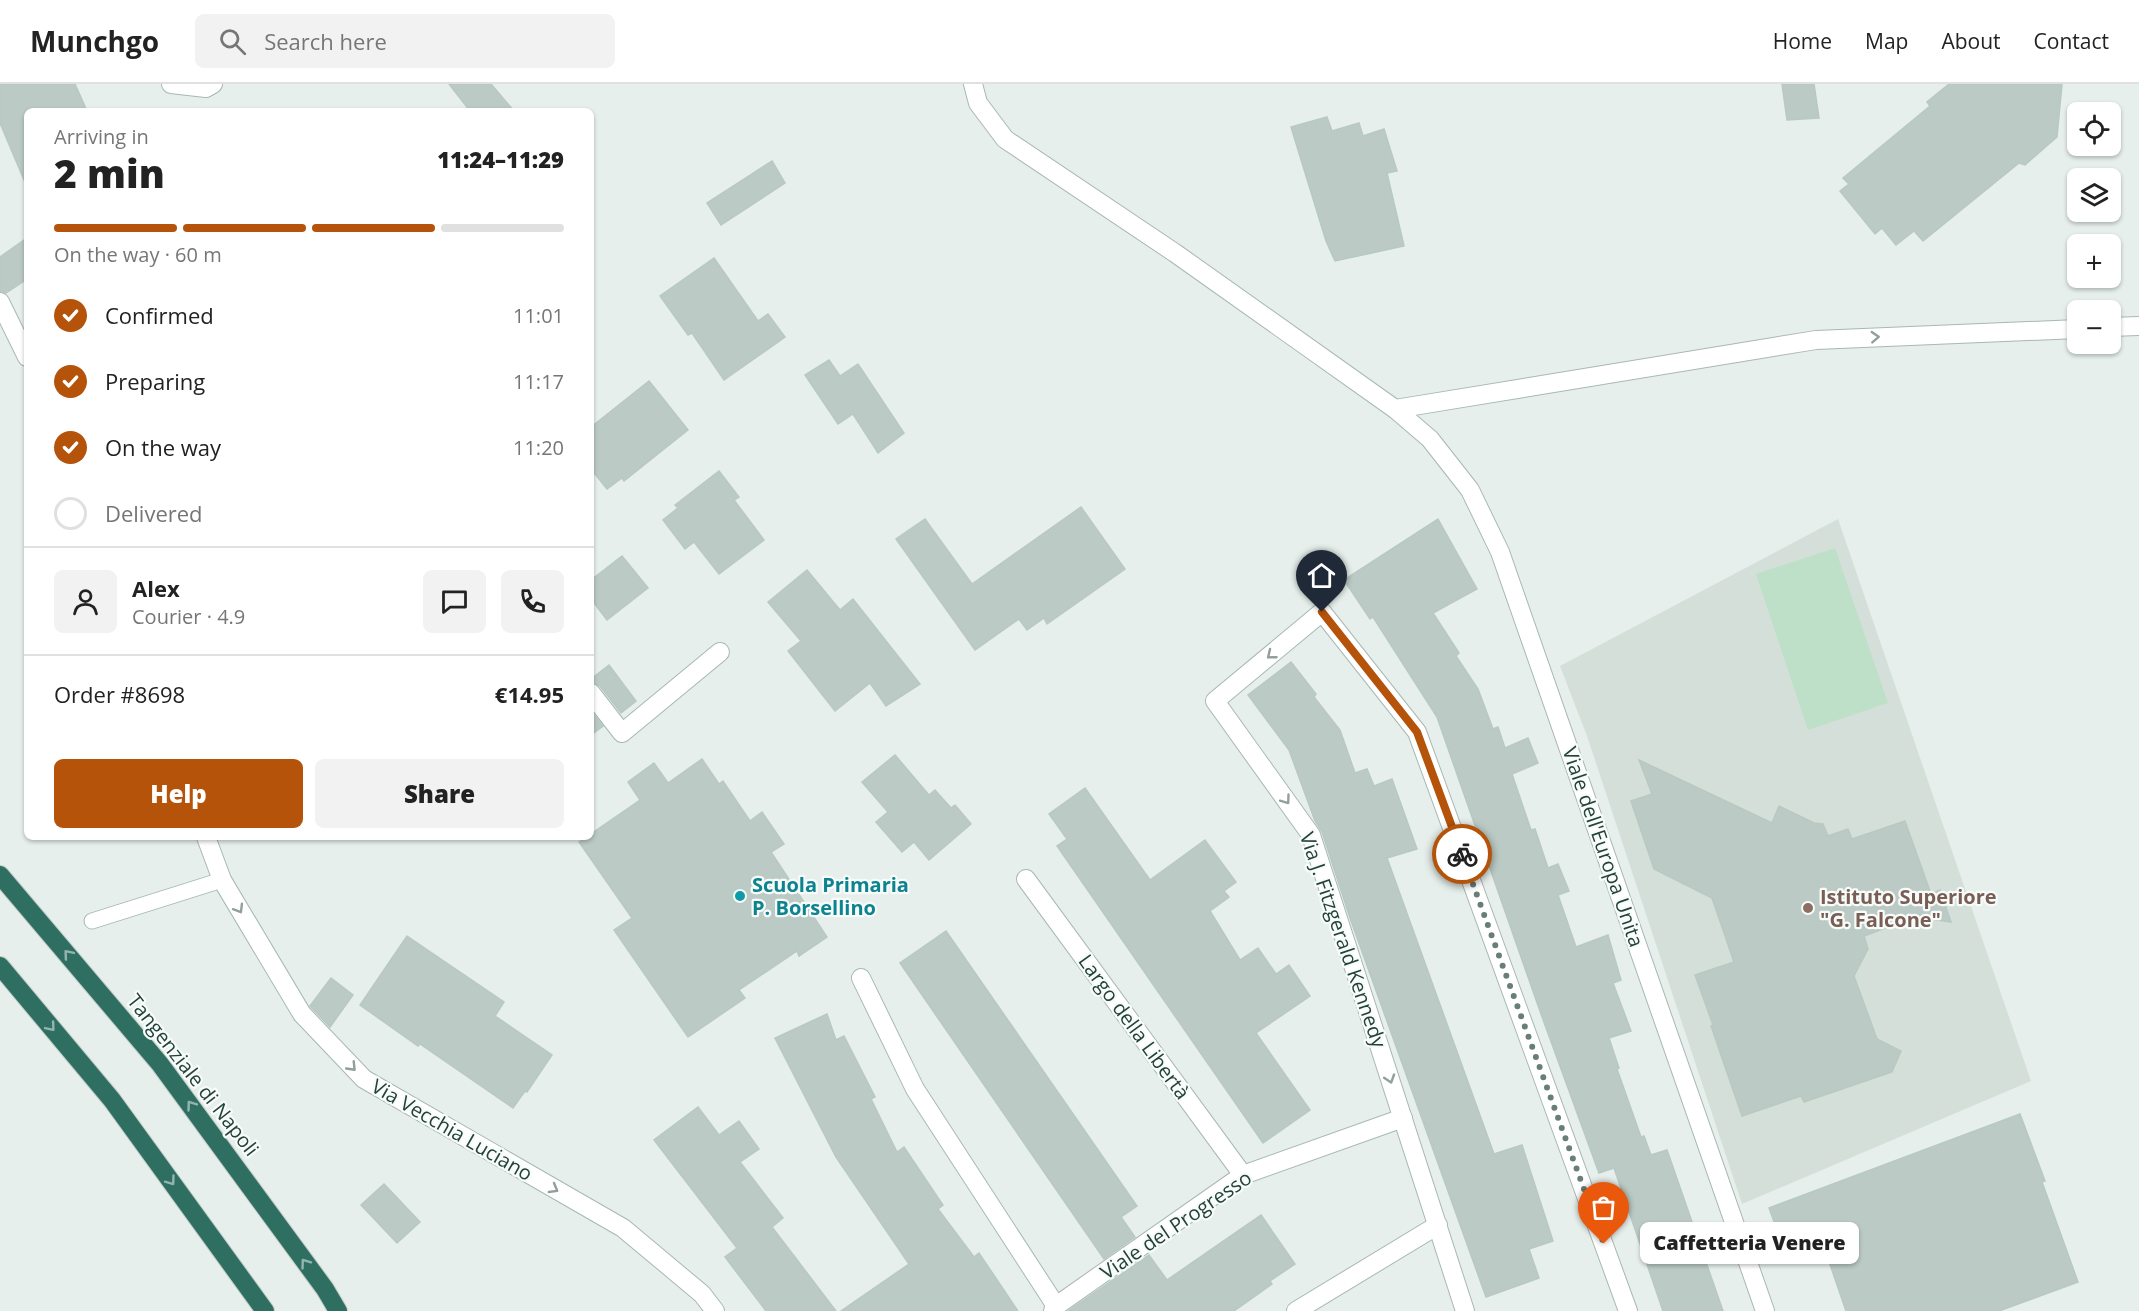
<!DOCTYPE html>
<meta charset="utf-8">
<style>
:root{--surface:#fff;--page:#f2f2f2;--text:#222;--muted:#767676;--line:#e0e0e0;--accent:#b45309}
body{margin:0;font-family:"Open Sans",sans-serif;background:var(--page);color:var(--text);height:100vh;display:flex;flex-direction:column;font-size:22px;white-space:nowrap}
*{box-sizing:border-box;margin:0}
p{font-size:20px;color:var(--muted)}
.icon{flex:none;width:33px;height:33px;fill:none;stroke:currentColor;stroke-width:2;stroke-linecap:round;stroke-linejoin:round}
.map{position:relative;flex:1;overflow:hidden}
.sheet{position:absolute;left:24px;top:24px;width:570px;height:732px;display:flex;flex-direction:column;background:var(--surface);border-radius:9px;box-shadow:0 2px 4px #0004}
.sheet>*{flex:none}
.buttons{position:absolute;left:2067px;top:18px;display:grid;gap:12px}
.buttons a{display:grid;place-items:center;width:54px;height:54px;border-radius:9px;background:var(--surface);box-shadow:0 2px 4px #0004;font-size:30px}
.pin{position:absolute;display:grid;place-items:center;width:51px;height:51px;color:#fff;margin:-62px -26px;border-radius:50% 50% 50% 0;rotate:-45deg;box-shadow:0 0 6px #0007}
.pin .icon{rotate:45deg}
.courier{position:absolute;display:grid;place-items:center;width:60px;height:60px;margin:-30px;border:4px solid #b45309;border-radius:50%;background:#fff;color:#222;box-shadow:0 2px 8px #0007}
.bubble{position:absolute;height:42px;border-radius:9px;background:var(--surface);box-shadow:0 2px 4px #0004;font-size:20px;font-weight:800;line-height:42px;text-align:center}
.head em{font-style:normal;font-weight:800}
.head div{display:flex;flex-direction:column-reverse}
.head{display:flex;align-items:center;justify-content:space-between;height:102px;padding:0 30px}
h1{font-size:39px;font-weight:800;line-height:45px}
.bar{display:grid;grid-template-columns:repeat(4,1fr);gap:9px 6px;align-content:center;height:72px;padding:0 30px}
.bar i{height:8px;border-radius:4px;background:var(--line)}
.bar .active{background:var(--accent)}
.bar p{grid-column:span 4}
.line{display:flex;align-items:center;gap:15px;padding:0 30px;border-top:2px solid var(--line)}
.line div{flex:1}
.round{display:grid;place-items:center;flex:none;width:63px;height:63px;border-radius:9px;background:var(--page)}
ol{padding:0 30px;list-style:none}
li{display:flex;align-items:center;gap:18px;height:66px}
li p{margin-inline-start:auto}
li .icon{padding:6px;border-radius:50%;background:var(--accent);color:#fff;stroke-width:4}
li:last-child{color:var(--muted)}
li i{width:33px;height:33px;border:3px solid var(--line);border-radius:50%}
.button{display:flex;gap:12px;margin-top:auto;padding:12px 30px}
.button a{flex:1;height:69px;border-radius:9px;background:var(--accent);color:#fff;font-size:24px;font-weight:800;line-height:69px;text-align:center}
.button a+a{background:var(--page);color:var(--text)}
header{display:flex;align-items:center;gap:36px;box-sizing:border-box;height:84px;padding:0 30px;background:var(--surface);border-bottom:2px solid var(--line)}
header strong{font-size:28px}
nav{display:flex;gap:33px;margin-inline-start:auto;font-size:21px}
.search{width:420px;height:54px;background:var(--page);display:flex;align-items:center;gap:15px;box-sizing:border-box;padding:0 21px;border-radius:9px;color:var(--muted);font-size:22px}
.map>svg:first-child{display:block}
</style>
<header>
<strong>Munchgo</strong>
<div class="search"><svg class="icon" aria-label="search" viewBox="0 0 24 24"><circle cx="10" cy="10" r="6"/><path d="M15 15l6 6"/></svg>Search here</div>
<nav><a>Home</a><a>Map</a><a>About</a><a>Contact</a></nav>
</header>
<div class="map">
<svg width="2139" height="1227" viewBox="0 0 2139 1227">
<rect width="100%" height="100%" fill="#e6efeb"/>
<!-- built -->
<path fill="#d4dfda" d="M1838,435L2031,997L1742,1120L1587,652L1560,582Z"/>
<!-- green -->
<path fill="#bfe0c8" d="M1835,464L1888,619L1808,646L1756,490Z"/>
<!-- building -->
<g fill="#bbcac4" stroke="#b8c9c2" stroke-width="1.5">
<path d="M0,0H75L87,27H27V103L0,39Z"/>
<path d="M449,0H491L514,27H470Z"/>
<path d="M1782,0H1814L1819,34L1787,36Z"/>
<path d="M1949,0H2062L2057,53L2025,81L2019,79L1923,157L1914,147L1896,161L1882,144L1875,150L1840,107L1849,100L1843,94L1930,22L1927,18Z"/>
<path d="M1327,33L1332,47L1359,39L1363,52L1384,45L1397,87L1387,89L1404,162L1335,177L1326,157L1291,43Z"/>
<path d="M772,77L785,99L721,141L707,119Z"/>
<path d="M27,154V195L6,209L0,207V173Z"/>
<path d="M714,174L758,237L768,230L785,253L724,296L692,249L688,251L660,212Z"/>
<path d="M829,276L840,292L858,280L904,349L878,369L853,330L838,340L805,291Z"/>
<path d="M649,297L688,346L624,397L622,394L607,405L591,385V343Z"/>
<path d="M719,387L739,413L734,416L764,456L719,490L694,458L685,465L663,436L678,424L675,421Z"/>
<path d="M1081,423L1125,485L1047,540L1044,534L1027,546L1019,535L975,566L896,455L925,435L972,500Z"/>
<path d="M1438,435L1477,505L1433,529L1459,569L1456,572L1478,605L1493,645L1498,643L1505,664L1528,654L1538,679L1512,690L1531,746L1535,745L1548,784L1558,780L1569,807L1558,811L1576,863L1608,851L1621,896L1613,899L1631,947L1609,954L1619,984L1617,985L1641,1053L1644,1052L1651,1071L1667,1066L1723,1227H1663L1614,1084L1599,1089L1541,930L1437,633L1373,533L1370,535L1344,496Z"/>
<path d="M622,472L648,504L607,536L591,515V496Z"/>
<path d="M807,486L840,526L853,515L920,600L886,622L870,599L835,627L788,567L801,557L768,518Z"/>
<path d="M1291,578L1316,610L1314,613L1340,646L1355,689L1367,685L1374,702L1392,695L1417,765L1387,774L1494,1070L1522,1061L1553,1157L1529,1165L1539,1194L1486,1213L1350,834L1322,748L1315,737L1289,666L1248,611Z"/>
<path d="M609,581L636,617L621,629L600,602L591,598V595Z"/>
<path d="M591,627L603,642L591,651Z"/>
<path d="M895,671L929,711L935,706L951,724L955,721L971,740L929,776L914,758L902,768L876,738L888,728L862,698Z"/>
<path d="M702,675L719,700L723,697L750,737L762,728L784,760L771,768L827,853L799,872L797,867L739,906L745,914L688,953L614,846L632,834L579,758L587,753H591V750L640,716L628,698L654,679L668,699Z"/>
<path d="M1639,676L1772,739L1779,722L1814,739L1823,740L1828,752L1848,745L1852,755L1905,737L1931,810L1940,806L1951,838L1915,833L1864,852L1868,865L1854,892L1877,955L1901,967L1892,988L1804,1018L1801,1012L1742,1032L1711,942L1713,941L1695,891L1734,878L1712,814L1654,785L1631,717L1652,710Z"/>
<path d="M1085,704L1150,796L1205,756L1236,798L1224,807L1229,813L1210,827L1240,876L1258,864L1276,890L1289,881L1310,912L1256,949L1310,1026L1263,1059L1057,762L1067,755L1049,730Z"/>
<path d="M946,847L1137,1122L1121,1133L1135,1153L1104,1175L900,879Z"/>
<path d="M407,852L504,918L495,932L552,971L527,1008L525,1007L513,1024L420,960L418,962L360,921Z"/>
<path d="M331,894L353,911L330,943L310,922Z"/>
<path d="M827,930L836,956L844,952L875,1013L871,1015L897,1068L904,1063L943,1121L938,1125L974,1173L979,1169L1018,1227H841L909,1180L836,1073L775,954Z"/>
<path d="M698,1023L719,1051L739,1037L759,1065L740,1078L783,1134L772,1143L836,1227H766L725,1173L737,1164L654,1056Z"/>
<path d="M2020,1030L2045,1097L2042,1098L2078,1198L1999,1227H1846L1823,1160L1787,1173L1769,1124Z"/>
<path d="M384,1100L420,1138L397,1159L361,1121Z"/>
<path d="M1261,1131L1295,1180L1270,1197L1272,1200L1234,1227H1068L1149,1171L1167,1196Z"/>
</g>
<g fill="none" stroke-linecap="round" stroke-linejoin="round">
<defs>
<path id="lane" d="M92,837L222,796"/>
<g id="street">
<path d="M171,0L206,4L213,0"/>
<path d="M973,0L978,19L1005,55L1175,169L1395,325L1816,256L2078,245"/>
<path d="M0,218L27,273"/>
<path d="M2110,243L2139,242"/>
<path d="M1395,325L1430,355L1470,406L1500,468L1765,1227"/>
<path d="M591,609L622,649L720,568"/>
<path d="M206,753L222,796L302,930L364,995L623,1144L702,1210L715,1227"/>
<path d="M1026,795L1243,1091"/>
<path d="M861,894L915,1005L1056,1222"/>
<path d="M1053,1227L1056,1222L1243,1091L1403,1034"/>
<path d="M1296,1227L1438,1141"/>
<path d="M1465,1227L1311,751L1215,617L1322,528L1417,648L1628,1227"/>
</g>
<g id="highway">
<path d="M0,791L160,980L325,1205L338,1227"/>
<path d="M0,882L112,1016L265,1227"/>
</g>
</defs>
<!-- lane casing -->
<use href="#lane" stroke="#a8b8b2" stroke-width="17"/>
<!-- street casing -->
<use href="#street" stroke="#a8b8b2" stroke-width="20"/>
<!-- highway casing -->
<use href="#highway" stroke="#c2cac8" stroke-width="20"/>
<!-- lane -->
<use href="#lane" stroke="#fff" stroke-width="15"/>
<!-- street -->
<use href="#street" stroke="#fff" stroke-width="18"/>
<!-- highway -->
<use href="#highway" stroke="#2f6f62" stroke-width="18"/>
</g>
<!-- one-way arrows -->
<defs><path id="oneway-chevron" d="M-2-3.5L2.5 0L-2 3.5" fill="none" stroke-width="1.6" stroke-linecap="round" stroke-linejoin="round" transform="scale(1.5)"/></defs>
<g stroke="#92a09c">
<use href="#oneway-chevron" transform="translate(1875 253) rotate(-3)"/>
<use href="#oneway-chevron" transform="translate(1271 571) rotate(141)"/>
<use href="#oneway-chevron" transform="translate(1286 716) rotate(54)"/>
<use href="#oneway-chevron" transform="translate(239 825) rotate(59)"/>
<use href="#oneway-chevron" transform="translate(352 983) rotate(46)"/>
<use href="#oneway-chevron" transform="translate(1390 995) rotate(72)"/>
<use href="#oneway-chevron" transform="translate(554 1105) rotate(30)"/>
</g>
<g stroke="#93b5ae">
<use href="#oneway-chevron" transform="translate(68 870) rotate(-130)"/>
<use href="#oneway-chevron" transform="translate(51 943) rotate(50)"/>
<use href="#oneway-chevron" transform="translate(191 1021) rotate(-126)"/>
<use href="#oneway-chevron" transform="translate(171 1097) rotate(54)"/>
<use href="#oneway-chevron" transform="translate(305 1179) rotate(-126)"/>
</g>
<g fill="none" stroke-linecap="round" stroke-linejoin="round">
<!-- done -->
<path stroke="#687f78" stroke-width="6" stroke-dasharray="0 10.8" d="M1462,770L1604,1160"/>
<!-- route -->
<path stroke="#b45309" stroke-width="8" d="M1322,528L1417,648L1462,770"/>
</g>
<!-- markers -->
<circle fill="#0f9aa8" stroke="#f7fbf9" stroke-width="2" cx="740" cy="812" r="6"/>
<circle fill="#8d6e63" stroke="#f7fbf9" stroke-width="2" cx="1808" cy="824" r="6"/>
<g text-anchor="middle" stroke-width="4.5" stroke-linejoin="round" paint-order="stroke">
<!-- street labels -->
<g font-size="20" fill="#24423a" stroke="#f7fbf9">
<text transform="translate(1603 763) rotate(71)" y="7">Viale dell'Europa Unita</text>
<text transform="translate(1343 856) rotate(71)" y="7">Via J. Fitzgerald Kennedy</text>
<text transform="translate(1134 943) rotate(54)" y="7">Largo della Libertà</text>
<text transform="translate(193 991) rotate(52)" y="7">Tangenziale di Napoli</text>
<text transform="translate(452 1046) rotate(30)" y="7">Via Vecchia Luciano</text>
<text transform="translate(1176 1141) rotate(-34)" y="7">Viale del Progresso</text>
</g>
<!-- culture labels -->
<g font-size="20" font-weight="bold" fill="#0d838f" stroke="#f7fbf9" text-anchor="start">
<text x="752" y="808">Scuola Primaria<tspan x="752" dy="23">P. Borsellino</tspan></text>
</g>
<!-- education labels -->
<g font-size="20" font-weight="bold" fill="#785e54" stroke="#f7fbf9" text-anchor="start">
<text x="1820" y="820">Istituto Superiore<tspan x="1820" dy="23">"G. Falcone"</tspan></text>
</g>
</g>
</svg>
<div class="buttons">
<a><svg class="icon" aria-label="locate" viewBox="0 0 24 24"><circle cx="12" cy="12" r="6"/><path d="M12 2v4M12 18v4M2 12h4M18 12h4"/></svg></a>
<a><svg class="icon" aria-label="layers" viewBox="0 0 24 24"><path d="M12 4l9 5-9 5-9-5zM3 14l9 5 9-5"/></svg></a>
<a>+</a>
<a>−</a>
</div>
<div class="pin" style="left:1604px;top:1160px;background:#ea580c"><svg class="icon" aria-label="bag" viewBox="0 0 24 24"><path d="M5 8h14l-1 12H6zM9 8a3 3 0 0 1 6 0"/></svg></div>
<div class="pin" style="left:1322px;top:528px;background:#1f2937"><svg class="icon" aria-label="home" viewBox="0 0 24 24"><path d="M3 11l9-7 9 7M6 9v11h12V9"/></svg></div>
<div class="courier" style="left:1462px;top:770px"><svg class="icon" aria-label="bike" viewBox="0 0 24 24"><circle cx="6" cy="16" r="4"/><circle cx="18" cy="16" r="4"/><path d="M6 16l4-8h5l3 8M10 8l3 8H6M13 5h3"/></svg></div>
<div class="bubble" style="left:1640px;top:1138px;width:219px">Caffetteria Venere</div>
<section class="sheet">
<div class="head"><div><h1>2 min</h1><p>Arriving in</p></div><em>11:24–11:29</em></div>
<div class="bar"><i class="active"></i><i class="active"></i><i class="active"></i><i></i><p>On the way · 60 m</p></div>
<ol>
<li><svg class="icon" aria-label="check" viewBox="0 0 24 24"><path d="M5 12l5 5 9-10"/></svg>Confirmed<p>11:01</p></li>
<li><svg class="icon" aria-label="check" viewBox="0 0 24 24"><path d="M5 12l5 5 9-10"/></svg>Preparing<p>11:17</p></li>
<li><svg class="icon" aria-label="check" viewBox="0 0 24 24"><path d="M5 12l5 5 9-10"/></svg>On the way<p>11:20</p></li>
<li><i></i>Delivered</li>
</ol>
<div class="line" style="height:108px"><a class="round"><svg class="icon" aria-label="person" viewBox="0 0 24 24"><circle cx="12" cy="8" r="4"/><path d="M4 21q1-7 8-7t8 7"/></svg></a><div><b>Alex</b><p>Courier · 4.9</p></div><a class="round"><svg class="icon" aria-label="chat" viewBox="0 0 24 24"><path d="M4 5h16v11H9l-5 4z"/></svg></a><a class="round"><svg class="icon" aria-label="phone" viewBox="0 0 24 24"><path d="M5 4h4l2 5-3 2q2 4 5 5l2-3 5 2v4C11 20 4 13 5 4z"/></svg></a></div>
<div class="line" style="height:78px"><div>Order #8698</div><b>€14.95</b></div>
<div class="button"><a>Help</a><a>Share</a></div>
</section>
</div>
